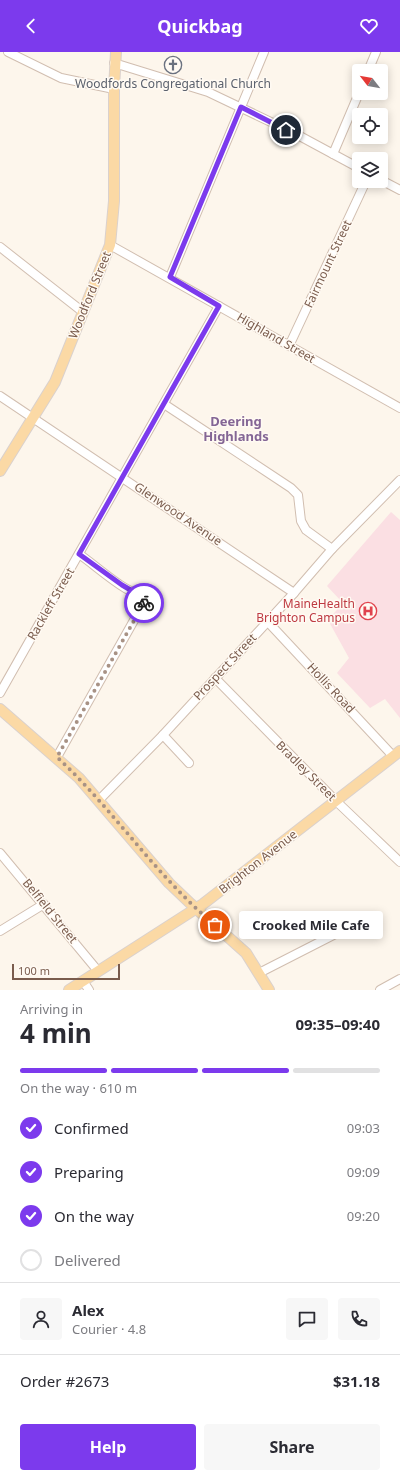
<!DOCTYPE html>
<meta charset="utf-8">
<style>
:root{--surface:#fff;--page:#f7f7f7;--text:#2b2b33;--muted:#7c7c81;--line:#e1e1e2;--accent:#7c3aed}
body{margin:0;font-family:"Noto Sans",sans-serif;background:var(--page);color:var(--text);height:100vh;display:flex;flex-direction:column;font-size:15px;white-space:nowrap}
*{box-sizing:border-box;margin:0}
p{font-size:13px;color:var(--muted)}
.icon{flex:none;width:22px;height:22px;fill:none;stroke:currentColor;stroke-width:2;stroke-linecap:round;stroke-linejoin:round}
.map{position:relative;height:938px;overflow:hidden}
.side{display:flex;flex-direction:column;background:var(--surface);flex:1}
.side>*{flex:none}
.needle{width:26px;rotate:301deg}
.buttons{position:absolute;left:352px;top:12px;display:grid;gap:8px}
.buttons a{display:grid;place-items:center;width:36px;height:36px;border-radius:4px;background:var(--surface);box-shadow:0 2px 10px #0003;font-size:20px}
.scale{position:absolute;left:12px;bottom:10px;width:108px;box-sizing:border-box;padding-left:4px;border:2px solid #7a5c4d;border-top:0;font-size:11px;line-height:14px;white-space:nowrap;color:#7a5c4d;-webkit-text-stroke:3px #fffaf3;paint-order:stroke}
.pin{position:absolute;display:grid;place-items:center;width:34px;height:34px;color:#fff;margin:-17px;border:2px solid #fff;border-radius:50%;box-shadow:0 1px 4px #0007}
.courier{position:absolute;display:grid;place-items:center;width:40px;height:40px;margin:-20px;border:3px solid #7c3aed;border-radius:50%;background:#fff;color:#222;box-shadow:0 1px 5px #0007}
.bubble{position:absolute;height:28px;border-radius:4px;background:var(--surface);box-shadow:0 2px 10px #0003;font-size:13px;font-weight:700;line-height:28px;text-align:center}
.head em{font-style:normal;font-weight:700}
.head div{display:flex;flex-direction:column-reverse}
.head{display:flex;align-items:center;justify-content:space-between;height:68px;padding:0 20px}
h1{font-size:26px;font-weight:700;line-height:30px}
.bar{display:grid;grid-template-columns:repeat(4,1fr);gap:6px 4px;align-content:center;height:48px;padding:0 20px}
.bar i{height:5px;border-radius:3px;background:var(--line)}
.bar .active{background:var(--accent)}
.bar p{grid-column:span 4}
.line{display:flex;align-items:center;gap:10px;padding:0 20px;border-top:1px solid var(--line)}
.line div{flex:1}
.round{display:grid;place-items:center;flex:none;width:42px;height:42px;border-radius:4px;background:var(--page)}
ol{padding:0 20px;list-style:none}
li{display:flex;align-items:center;gap:12px;height:44px}
li p{margin-inline-start:auto}
li .icon{padding:4px;border-radius:50%;background:var(--accent);color:#fff;stroke-width:4}
li:last-child{color:var(--muted)}
li i{width:22px;height:22px;border:2px solid var(--line);border-radius:50%}
.action{display:flex;gap:8px;margin-top:auto;padding:8px 20px}
.action a{flex:1;height:46px;border-radius:4px;background:var(--accent);color:#fff;font-size:16px;font-weight:700;line-height:46px;text-align:center}
.action a+a{background:var(--page);color:var(--text)}
header{display:flex;justify-content:space-between;align-items:center;height:52px;padding:0 20px;background:var(--accent);color:#fff;font-size:18px;font-weight:700}
.map>svg:first-child{display:block}
</style>
<header><svg class="icon" aria-label="back" viewBox="0 0 24 24"><path d="M15 5l-7 7 7 7"/></svg>Quickbag<svg class="icon" aria-label="heart" viewBox="0 0 24 24"><path d="M12 20l-8-8c-3-5 5-10 8-4 3-6 11-1 8 4z"/></svg></header>
<div class="map">
<svg width="400" height="938" viewBox="0 0 400 938">
<rect width="100%" height="100%" fill="#fdf6ec"/>
<!-- medical -->
<path fill="#fbdfe3" d="M391,460L400,468V666L385,647L370,656L337,621L349,606L328,568L343,551L327,534Z"/>
<g fill="none" stroke-linecap="round" stroke-linejoin="round">
<defs>
<g id="minor">
<path d="M8,0L61,26L114,37"/>
<path d="M114,11L208,40L296,82L359,116"/>
<path d="M368,19L376,0"/>
<path d="M333,102L359,41"/>
<path d="M381,128L400,138"/>
<path d="M110,193L400,356"/>
<path d="M0,195L83,260"/>
<path d="M170,225L264,0"/>
<path d="M289,294L366,129"/>
<path d="M0,344L294,541"/>
<path d="M164,352L291,436L298,443L301,469L306,478L332,497"/>
<path d="M79,502C102,518 128,545 157,548"/>
<path d="M267,569L393,704"/>
<path d="M215,626L336,749L400,810"/>
<path d="M0,641L219,254"/>
<path d="M163,683L189,711"/>
<path d="M57,705L146,547"/>
<path d="M99,748L163,683L294,541L332,497L400,428"/>
<path d="M0,801L98,919"/>
<path d="M0,879L44,852"/>
<path d="M259,921L355,872"/>
<path d="M83,929L89,938"/>
<path d="M380,938L400,927"/>
</g>
<g id="major">
<path d="M0,419L55,330L110,193L114,149V37L116,0"/>
<path d="M0,657L79,726L169,831L191,852L246,901L269,938"/>
<path d="M69,938L203,852L400,699"/>
</g>
</defs>
<!-- minor casing -->
<use href="#minor" stroke="#d1beb0" stroke-width="10"/>
<!-- major casing -->
<use href="#major" stroke="#dad1cd" stroke-width="12"/>
<!-- minor -->
<use href="#minor" stroke="#fff" stroke-width="8"/>
<!-- major -->
<use href="#major" stroke="#fbd9a5" stroke-width="10"/>
</g>
<g fill="none" stroke-linecap="round" stroke-linejoin="round">
<!-- done -->
<path stroke="#a89285" stroke-width="4" stroke-dasharray="0 7.2" d="M144,551L57,705C114,758 155,823 215,873"/>
<!-- route -->
<path stroke="#7c3aed" stroke-width="5" d="M144,551L146,547L122,533L79,502L219,254L170,225L241,55L286,78"/>
</g>
<!-- icons -->
<defs>
<symbol id="church-ring" viewBox="-11 -11 22 22"><circle r="9.5" fill="#fffaf3" stroke="#6b7280" stroke-width="1.5"/><path d="M-1.2-6h2.4v3.5h3.3v2.4h-3.3V6h-2.4V-.1h-3.3v-2.4h3.3Z" fill="#6b7280"/></symbol>
<symbol id="hospital-ring" viewBox="-11 -11 22 22"><circle r="9.5" fill="#fffaf3" stroke="#e0444e" stroke-width="1.5"/><path d="M-5-5h3v3.5h4V-5h3V5h-3V1.5h-4V5h-3Z" fill="#e0444e"/></symbol>
</defs>
<g fill-rule="evenodd">
<use href="#church-ring" x="163" y="3" width="20" height="20"/>
<use href="#hospital-ring" x="358" y="549" width="20" height="20"/>
</g>
<g text-anchor="middle" stroke-width="3" stroke-linejoin="round" paint-order="stroke">
<!-- worship labels -->
<g font-size="12" fill="#5b616d" stroke="#fffaf3">
<text x="173" y="36">Woodfords Congregational Church</text>
</g>
<!-- street labels -->
<g font-size="12" fill="#7a5c4d" stroke="#fffaf3">
<text transform="translate(328 212) rotate(-65)" y="4">Fairmount Street</text>
<text transform="translate(90 243) rotate(-68)" y="4">Woodford Street</text>
<text transform="translate(276 286) rotate(30)" y="4">Highland Street</text>
<text transform="translate(178 462) rotate(34)" y="4">Glenwood Avenue</text>
<text transform="translate(51 552) rotate(-60)" y="4">Rackleff Street</text>
<text transform="translate(225 615) rotate(-47)" y="4">Prospect Street</text>
<text transform="translate(331 636) rotate(47)" y="4">Hollis Road</text>
<text transform="translate(306 719) rotate(45)" y="4">Bradley Street</text>
<text transform="translate(258 810) rotate(-38)" y="4">Brighton Avenue</text>
<text transform="translate(50 859) rotate(51)" y="4">Belfield Street</text>
</g>
<!-- health labels -->
<g font-size="12" fill="#be3a42" stroke="#fffaf3" text-anchor="end">
<text x="355" y="556">MaineHealth<tspan x="355" dy="14">Brighton Campus</tspan></text>
</g>
<!-- neighbourhood labels -->
<g font-size="13" font-weight="bold" fill="#846695" stroke="#fffaf3">
<text x="236" y="374">Deering<tspan x="236" dy="15">Highlands</tspan></text>
</g>
</g>
</svg>
<div class="buttons">
<a><svg class="needle" viewBox="-14 -14 28 28"><path d="M0-13l5 13h-10z" fill="#e53935"/><path d="M0 13l5-13h-10z" fill="#7c7c81"/></svg></a>
<a><svg class="icon" aria-label="locate" viewBox="0 0 24 24"><circle cx="12" cy="12" r="6"/><path d="M12 2v4M12 18v4M2 12h4M18 12h4"/></svg></a>
<a><svg class="icon" aria-label="layers" viewBox="0 0 24 24"><path d="M12 4l9 5-9 5-9-5zM3 14l9 5 9-5"/></svg></a>
</div>
<div class="scale">100 m</div>
<div class="pin" style="left:215px;top:873px;background:#ea580c"><svg class="icon" aria-label="bag" viewBox="0 0 24 24"><path d="M5 8h14l-1 12H6zM9 8a3 3 0 0 1 6 0"/></svg></div>
<div class="pin" style="left:286px;top:78px;background:#1f2937"><svg class="icon" aria-label="home" viewBox="0 0 24 24"><path d="M3 11l9-7 9 7M6 9v11h12V9"/></svg></div>
<div class="courier" style="left:144px;top:551px"><svg class="icon" aria-label="bike" viewBox="0 0 24 24"><circle cx="6" cy="16" r="4"/><circle cx="18" cy="16" r="4"/><path d="M6 16l4-8h5l3 8M10 8l3 8H6M13 5h3"/></svg></div>
<div class="bubble" style="left:239px;top:859px;width:144px">Crooked Mile Cafe</div>
</div>
<section class="side">
<div class="head"><div><h1>4 min</h1><p>Arriving in</p></div><em>09:35–09:40</em></div>
<div class="bar"><i class="active"></i><i class="active"></i><i class="active"></i><i></i><p>On the way · 610 m</p></div>
<ol>
<li><svg class="icon" aria-label="check" viewBox="0 0 24 24"><path d="M5 12l5 5 9-10"/></svg>Confirmed<p>09:03</p></li>
<li><svg class="icon" aria-label="check" viewBox="0 0 24 24"><path d="M5 12l5 5 9-10"/></svg>Preparing<p>09:09</p></li>
<li><svg class="icon" aria-label="check" viewBox="0 0 24 24"><path d="M5 12l5 5 9-10"/></svg>On the way<p>09:20</p></li>
<li><i></i>Delivered</li>
</ol>
<div class="line" style="height:72px"><a class="round"><svg class="icon" aria-label="person" viewBox="0 0 24 24"><circle cx="12" cy="8" r="4"/><path d="M4 21q1-7 8-7t8 7"/></svg></a><div><b>Alex</b><p>Courier · 4.8</p></div><a class="round"><svg class="icon" aria-label="chat" viewBox="0 0 24 24"><path d="M4 5h16v11H9l-5 4z"/></svg></a><a class="round"><svg class="icon" aria-label="phone" viewBox="0 0 24 24"><path d="M5 4h4l2 5-3 2q2 4 5 5l2-3 5 2v4C11 20 4 13 5 4z"/></svg></a></div>
<div class="line" style="height:52px"><div>Order #2673</div><b>$31.18</b></div>
<div class="action"><a>Help</a><a>Share</a></div>
</section>
